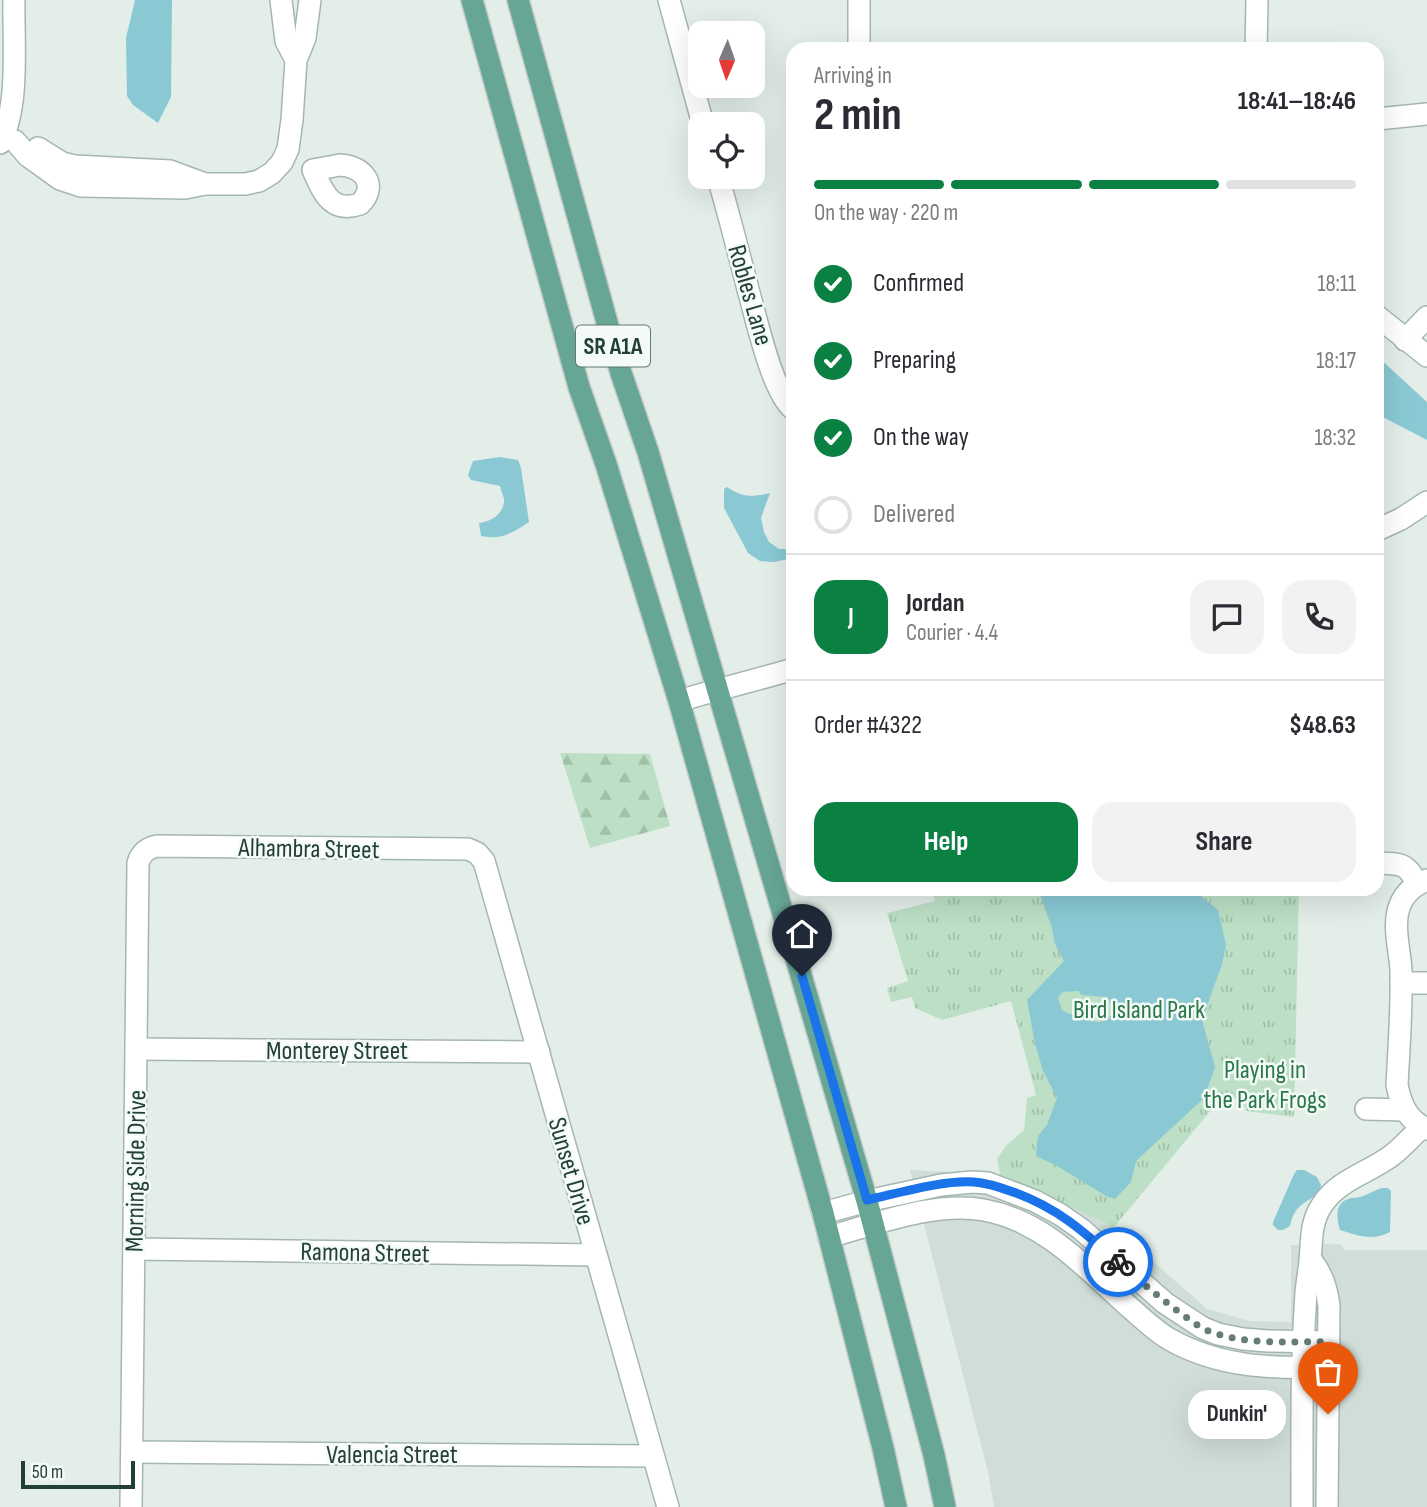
<!DOCTYPE html>
<meta charset="utf-8">
<style>
:root{--surface:#fff;--page:#f2f2f3;--text:#2b2b33;--muted:#7c7c81;--line:#e1e1e2;--accent:#0b8043}
body{margin:0;font-family:"Sofia Sans Condensed",sans-serif;background:var(--page);color:var(--text);height:100vh;display:flex;flex-direction:column;font-size:26px;white-space:nowrap}
*{box-sizing:border-box;margin:0}
p{font-size:23px;color:var(--muted)}
.icon{flex:none;width:38px;height:38px;fill:none;stroke:currentColor;stroke-width:2;stroke-linecap:round;stroke-linejoin:round}
.map{position:relative;flex:1;overflow:hidden}
.drawer{position:absolute;left:786px;top:42px;width:598px;height:854px;display:flex;flex-direction:column;background:var(--surface);border-radius:21px;box-shadow:0 7px 28px #0002}
.drawer>*{flex:none}
.needle{width:46px;rotate:182deg}
.buttons{position:absolute;left:688px;top:21px;display:grid;gap:14px}
.buttons a{display:grid;place-items:center;width:77px;height:77px;border-radius:14px;background:var(--surface);box-shadow:0 7px 28px #0002;font-size:35px}
.scale{position:absolute;left:21px;bottom:18px;width:114px;box-sizing:border-box;padding-left:7px;border:4px solid #224038;border-top:0;font-size:19px;line-height:24px;white-space:nowrap;color:#224038;-webkit-text-stroke:5px #f4faf7;paint-order:stroke}
.pin{position:absolute;display:grid;place-items:center;width:60px;height:60px;color:#fff;margin:-72px -30px;border-radius:50% 50% 50% 0;rotate:-45deg;box-shadow:0 0 7px #0007}
.pin .icon{rotate:45deg}
.courier{position:absolute;display:grid;place-items:center;width:70px;height:70px;margin:-35px;border:5px solid #1a73e8;border-radius:50%;background:#fff;color:#222;box-shadow:0 2px 9px #0007}
.bubble{position:absolute;height:49px;border-radius:21px;background:var(--surface);box-shadow:0 7px 28px #0002;font-size:23px;font-weight:700;line-height:49px;text-align:center}
.summary em{font-style:normal;font-weight:700}
.summary div{display:flex;flex-direction:column-reverse}
.summary{display:flex;align-items:center;justify-content:space-between;height:119px;padding:0 28px}
h1{font-size:46px;font-weight:700;line-height:52px}
.bar{display:grid;grid-template-columns:repeat(4,1fr);gap:10px 7px;align-content:center;height:84px;padding:0 28px}
.bar i{height:9px;border-radius:5px;background:var(--line)}
.bar .on{background:var(--accent)}
.bar p{grid-column:span 4}
.line{display:flex;align-items:center;gap:18px;padding:0 28px;border-top:2px solid var(--line)}
.line div{flex:1}
.round{display:grid;place-items:center;flex:none;width:74px;height:74px;border-radius:21px;background:var(--page)}
ol{padding:0 28px;list-style:none}
li{display:flex;align-items:center;gap:21px;height:77px}
li p{margin-inline-start:auto}
li .icon{padding:7px;border-radius:50%;background:var(--accent);color:#fff;stroke-width:4}
li:last-child{color:var(--muted)}
li i{width:38px;height:38px;border:4px solid var(--line);border-radius:50%}
.button{display:flex;gap:14px;margin-top:auto;padding:14px 28px}
.button a{flex:1;height:80px;border-radius:21px;background:var(--accent);color:#fff;font-size:28px;font-weight:700;line-height:80px;text-align:center}
.button a+a{background:var(--page);color:var(--text)}
.map>svg:first-child{display:block}
</style>
<div class="map">
<svg width="1427" height="1507" viewBox="0 0 1427 1507">
<defs>
<pattern id="grass-tufts" width="24" height="20" patternUnits="userSpaceOnUse" patternTransform="scale(1.75)"><rect width="24" height="20" fill="#bcdfc5"/><path d="M3 7l-1-3M5 7V3M7 7l1-3M15 17l-1-3M17 17v-4M19 17l1-3" fill="none" stroke="#a1c0aa"/></pattern>
<pattern id="forest-firs" width="22" height="20" patternUnits="userSpaceOnUse" patternTransform="scale(1.75)"><rect width="22" height="20" fill="#bcdfc5"/><path d="M5 1l3.5 6h-7zM16 11l3.5 6h-7z" fill="#a1c0aa"/></pattern>
</defs>
<rect width="100%" height="100%" fill="#e3eee9"/>
<!-- built -->
<path fill="#d1ded8" d="M910,1170L1000,1174L1114,1227L1207,1309L1250,1321L1291,1322V1245L1340,1244L1345,1250H1427V1507H994L988,1472Z"/>
<!-- grass -->
<path fill="url(#grass-tufts)" d="M932,889H1299L1294,1117L1247,1111L1240,1099L1221,1098L1114,1227L1000,1174L997,1159L1006,1146L1024,1130L1027,1098L1036,1095L1011,1001L942,1020L915,1008L912,997L891,1002L887,988L908,981L887,913L935,901Z"/>
<!-- forest -->
<path fill="url(#forest-firs)" d="M560,753L650,754L670,826L590,848Z"/>
<!-- water -->
<g fill="#8ac9d4" fill-rule="evenodd">
<path d="M135,0H172L171,97L158,123L133,105L127,96L126,38Z"/>
<path d="M1377,356L1427,402V440L1377,414Z"/>
<path d="M500,457L518,460L521,468L529,522C512,533 502,540 481,536L479,523C491,522 505,513 504,499C503,495 501,491 500,486L471,480L468,475L473,461Z"/>
<path d="M727,487C743,498 752,497 770,493L761,518L764,532L769,542L779,549H793V558L774,562L760,561L748,553L724,508V489Z"/>
<path d="M1038,889H1192L1218,910L1226,945L1222,964L1202,1020L1215,1067L1204,1098L1136,1161L1131,1182L1115,1199L1106,1196L1059,1167L1036,1156L1038,1136L1047,1125L1057,1098L1043,1071L1035,1044L1027,1000L1064,961L1055,944L1052,928ZM1078,991L1082,995L1107,997L1113,1009C1107,1028 1093,1022 1079,1017C1073,1014 1068,1014 1062,1010L1058,998L1062,992Z"/>
<path d="M1297,1170H1304L1317,1177L1321,1185L1320,1191C1305,1205 1295,1203 1290,1226L1283,1230H1278L1273,1225V1222L1294,1174Z"/>
<path d="M1382,1188H1388L1391,1191L1390,1232C1373,1241 1358,1236 1340,1230C1337,1219 1334,1204 1348,1199C1352,1197 1356,1198 1360,1197C1368,1195 1374,1190 1382,1188Z"/>
</g>
<g fill="none" stroke-linecap="round" stroke-linejoin="round">
<defs>
<g id="minor">
<path d="M281,0L286,41L296,60"/>
<path d="M669,0L703,124"/>
<path d="M859,49V0"/>
<path d="M1256,49L1257,0"/>
<path d="M1377,119L1427,114"/>
<path d="M15,141L28,156L60,179L81,186L185,188L205,184H245L259,181L272,173L282,162L288,149L292,120L296,60L305,38L310,0"/>
<path d="M0,143C20,106 13,42 14,0"/>
<path d="M38,148L62,163L75,166L170,171L205,184"/>
<path d="M340,165C363,166 379,185 360,204C331,214 323,192 313,170Z"/>
<path d="M718,177C729,215 739,254 749,293C757,321 772,391 793,409"/>
<path d="M1377,316L1427,356"/>
<path d="M1405,340L1427,317"/>
<path d="M1377,530L1401,519L1427,502"/>
<path d="M679,701C716,689 755,681 793,669"/>
<path d="M1377,863C1400,864 1407,862 1417,884"/>
<path d="M1427,880C1414,885 1405,892 1400,905C1392,925 1400,950 1401,970C1402,1008 1399,1047 1397,1085C1401,1105 1408,1121 1427,1129"/>
<path d="M1401,983H1427"/>
<path d="M136,1049L539,1052"/>
<path d="M1366,1109L1404,1110"/>
<path d="M823,1213L867,1201L941,1185L972,1182L988,1183L1035,1201L1061,1215L1081,1229L1165,1303L1203,1328L1218,1334L1243,1339L1268,1341L1329,1342"/>
<path d="M829,1237C876,1224 934,1201 984,1210C1044,1221 1085,1267 1128,1306C1141,1317 1154,1330 1169,1339C1220,1368 1272,1368 1329,1368"/>
<path d="M134,1249L596,1255"/>
<path d="M1311,1260C1322,1273 1327,1288 1329,1306L1327,1507"/>
<path d="M132,1452L653,1456"/>
<path d="M131,1507L138,863C141,853 147,848 157,846L468,849L477,853L484,861L668,1507"/>
<path d="M1302,1507C1302,1436 1301,1364 1306,1293C1307,1282 1309,1272 1310,1261C1312,1241 1310,1223 1322,1205C1338,1180 1368,1173 1391,1156C1402,1148 1412,1136 1422,1127"/>
</g>
<g id="major">
<path d="M472,0L579,387L606,464L679,701L823,1213L883,1448L896,1507"/>
<path d="M518,0L621,373L648,452L867,1201L934,1455L945,1507"/>
</g>
</defs>
<!-- minor casing -->
<use href="#minor" stroke="#a5b6b0" stroke-width="24"/>
<!-- major casing -->
<use href="#major" stroke="#c1cac7" stroke-width="24"/>
<!-- minor -->
<use href="#minor" stroke="#fff" stroke-width="21"/>
<!-- major -->
<use href="#major" stroke="#67a595" stroke-width="21"/>
</g>
<g fill="none" stroke-linecap="round" stroke-linejoin="round">
<!-- done -->
<path stroke="#667d76" stroke-width="7" stroke-dasharray="0 12.6" d="M1118,1262C1140,1281 1162,1300 1186,1317C1192,1321 1198,1326 1204,1329C1242,1346 1288,1341 1329,1342L1328,1414"/>
<!-- route -->
<path stroke="#1a73e8" stroke-width="9" d="M802,976L867,1200C899,1193 942,1180 974,1182C989,1183 1002,1188 1016,1193C1059,1209 1084,1232 1118,1262"/>
</g>
<g text-anchor="middle" stroke-width="5" stroke-linejoin="round" paint-order="stroke">
<!-- shield labels -->
<rect fill="#f4faf7" stroke="#617871" stroke-width="2" x="576" y="325.5" width="74" height="41" rx="5"/>
<g font-size="24" font-weight="bold" fill="#224038">
<text x="613" y="354">SR A1A</text>
</g>
<!-- street labels -->
<g font-size="26" fill="#224038" stroke="#f4faf7">
<text transform="translate(751 295) rotate(74)" y="9">Robles Lane</text>
<text transform="translate(309 848) rotate(1)" y="9">Alhambra Street</text>
<text x="337" y="1059">Monterey Street</text>
<text transform="translate(135 1171) rotate(-89)" y="9">Morning Side Drive</text>
<text transform="translate(572 1171) rotate(74)" y="9">Sunset Drive</text>
<text transform="translate(365 1252) rotate(1)" y="9">Ramona Street</text>
<text x="392" y="1463">Valencia Street</text>
</g>
<!-- park labels -->
<g font-size="26" fill="#2b7849" stroke="#f4faf7">
<text x="1139" y="1018">Bird Island Park</text>
<text x="1265" y="1078">Playing in<tspan x="1265" dy="30">the Park Frogs</tspan></text>
</g>
</g>
</svg>
<div class="buttons">
<a><svg class="needle" viewBox="-14 -14 28 28"><path d="M0-13l5 13h-10z" fill="#e53935"/><path d="M0 13l5-13h-10z" fill="#7c7c81"/></svg></a>
<a><svg class="icon" aria-label="locate" viewBox="0 0 24 24"><circle cx="12" cy="12" r="6"/><path d="M12 2v4M12 18v4M2 12h4M18 12h4"/></svg></a>
</div>
<div class="scale">50 m</div>
<div class="pin" style="left:1328px;top:1414px;background:#ea580c"><svg class="icon" aria-label="bag" viewBox="0 0 24 24"><path d="M5 8h14l-1 12H6zM9 8a3 3 0 0 1 6 0"/></svg></div>
<div class="pin" style="left:802px;top:976px;background:#1f2937"><svg class="icon" aria-label="home" viewBox="0 0 24 24"><path d="M3 11l9-7 9 7M6 9v11h12V9"/></svg></div>
<div class="courier" style="left:1118px;top:1262px"><svg class="icon" aria-label="bike" viewBox="0 0 24 24"><circle cx="6" cy="16" r="4"/><circle cx="18" cy="16" r="4"/><path d="M6 16l4-8h5l3 8M10 8l3 8H6M13 5h3"/></svg></div>
<div class="bubble" style="left:1188px;top:1390px;width:98px">Dunkin'</div>
<section class="drawer">
<div class="summary"><div><h1>2 min</h1><p>Arriving in</p></div><em>18:41–18:46</em></div>
<div class="bar"><i class="on"></i><i class="on"></i><i class="on"></i><i></i><p>On the way · 220 m</p></div>
<ol>
<li><svg class="icon" aria-label="check" viewBox="0 0 24 24"><path d="M5 12l5 5 9-10"/></svg>Confirmed<p>18:11</p></li>
<li><svg class="icon" aria-label="check" viewBox="0 0 24 24"><path d="M5 12l5 5 9-10"/></svg>Preparing<p>18:17</p></li>
<li><svg class="icon" aria-label="check" viewBox="0 0 24 24"><path d="M5 12l5 5 9-10"/></svg>On the way<p>18:32</p></li>
<li><i></i>Delivered</li>
</ol>
<div class="line" style="height:126px"><b class="round" style="background:var(--accent);color:#fff">J</b><div><b>Jordan</b><p>Courier · 4.4</p></div><a class="round"><svg class="icon" aria-label="chat" viewBox="0 0 24 24"><path d="M4 5h16v11H9l-5 4z"/></svg></a><a class="round"><svg class="icon" aria-label="phone" viewBox="0 0 24 24"><path d="M5 4h4l2 5-3 2q2 4 5 5l2-3 5 2v4C11 20 4 13 5 4z"/></svg></a></div>
<div class="line" style="height:91px"><div>Order #4322</div><b>$48.63</b></div>
<div class="button"><a>Help</a><a>Share</a></div>
</section>
</div>
